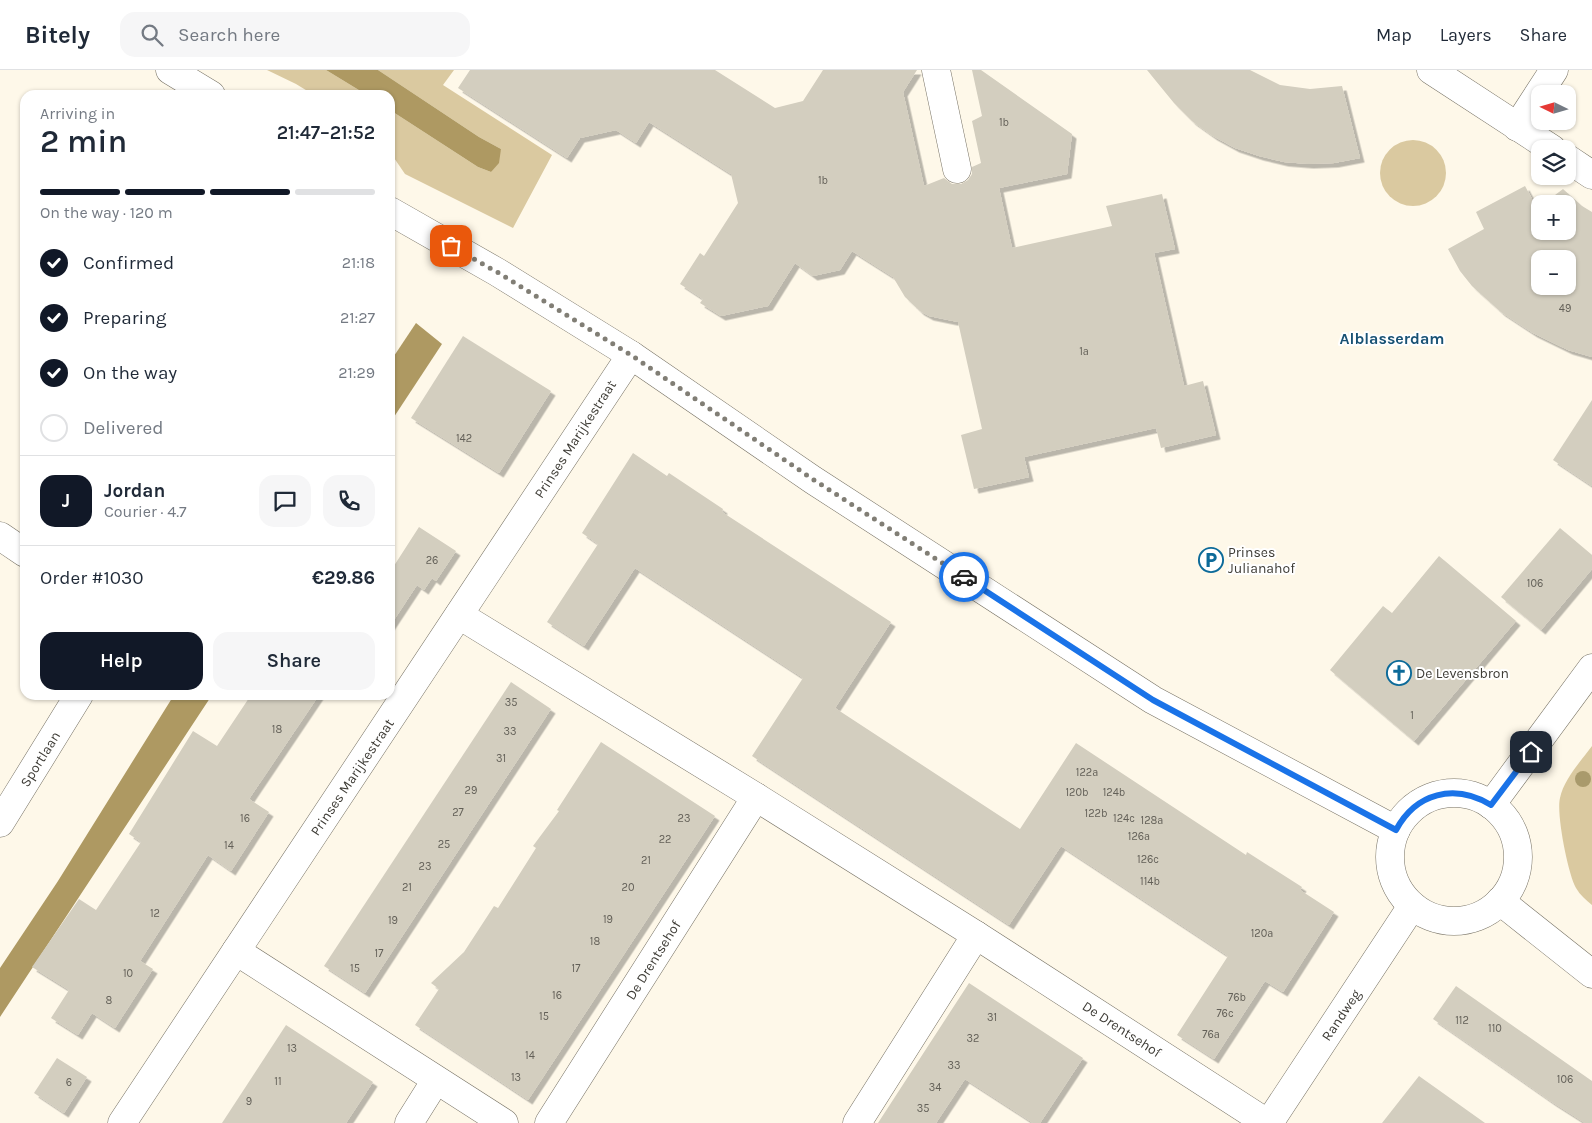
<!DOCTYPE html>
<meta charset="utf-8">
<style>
:root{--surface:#fff;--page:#f6f6f7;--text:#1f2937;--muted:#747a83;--line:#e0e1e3;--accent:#111827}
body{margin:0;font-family:Karla,sans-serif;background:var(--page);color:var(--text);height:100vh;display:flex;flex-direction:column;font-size:19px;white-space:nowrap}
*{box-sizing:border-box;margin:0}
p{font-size:16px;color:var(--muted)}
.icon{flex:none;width:28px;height:28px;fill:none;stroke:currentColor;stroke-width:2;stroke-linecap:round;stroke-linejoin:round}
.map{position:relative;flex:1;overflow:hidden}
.side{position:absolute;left:20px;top:20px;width:375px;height:610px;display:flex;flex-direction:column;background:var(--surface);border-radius:15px;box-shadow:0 1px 4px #0004}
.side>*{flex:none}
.needle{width:32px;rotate:275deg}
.buttons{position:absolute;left:1531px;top:15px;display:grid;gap:10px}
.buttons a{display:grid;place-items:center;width:45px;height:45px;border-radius:10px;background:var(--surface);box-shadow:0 1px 4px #0004;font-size:25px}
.pin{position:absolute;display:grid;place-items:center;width:42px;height:42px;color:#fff;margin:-21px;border-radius:10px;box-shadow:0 2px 8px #0006}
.courier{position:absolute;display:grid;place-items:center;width:50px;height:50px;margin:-25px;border:4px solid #1a73e8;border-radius:50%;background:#fff;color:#222;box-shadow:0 1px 6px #0007}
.headline em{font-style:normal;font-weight:600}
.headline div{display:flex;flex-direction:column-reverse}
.headline{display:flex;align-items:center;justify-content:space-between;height:85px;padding:0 20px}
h1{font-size:32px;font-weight:600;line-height:38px}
.bar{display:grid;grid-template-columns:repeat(4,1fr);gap:8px 5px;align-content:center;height:60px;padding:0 20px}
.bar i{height:6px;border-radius:4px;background:var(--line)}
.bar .on{background:var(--accent)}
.bar p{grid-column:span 4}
.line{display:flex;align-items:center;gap:12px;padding:0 20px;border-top:1px solid var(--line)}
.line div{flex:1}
.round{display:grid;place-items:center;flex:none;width:52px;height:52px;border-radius:15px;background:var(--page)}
ol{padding:0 20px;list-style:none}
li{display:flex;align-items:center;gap:15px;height:55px}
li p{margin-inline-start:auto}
li .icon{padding:5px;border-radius:50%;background:var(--accent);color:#fff;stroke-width:4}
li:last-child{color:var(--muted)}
li i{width:28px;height:28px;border:2px solid var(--line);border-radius:50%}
.primary-button{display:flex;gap:10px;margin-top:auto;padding:10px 20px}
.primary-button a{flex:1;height:58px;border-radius:15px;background:var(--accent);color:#fff;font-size:20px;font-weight:600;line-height:58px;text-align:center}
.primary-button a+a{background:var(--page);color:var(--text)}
header{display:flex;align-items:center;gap:30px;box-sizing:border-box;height:70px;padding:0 25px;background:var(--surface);border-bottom:1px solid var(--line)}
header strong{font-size:24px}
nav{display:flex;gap:28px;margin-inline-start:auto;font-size:18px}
.search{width:350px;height:45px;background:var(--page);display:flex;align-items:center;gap:12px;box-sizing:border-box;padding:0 18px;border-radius:15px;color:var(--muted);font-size:19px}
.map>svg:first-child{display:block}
</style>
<header>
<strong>Bitely</strong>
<div class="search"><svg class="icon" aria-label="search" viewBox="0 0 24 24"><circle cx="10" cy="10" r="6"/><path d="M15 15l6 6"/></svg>Search here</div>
<nav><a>Map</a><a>Layers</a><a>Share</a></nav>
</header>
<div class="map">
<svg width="1592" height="1053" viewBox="0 0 1592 1053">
<defs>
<filter id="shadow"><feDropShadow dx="4.5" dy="4.5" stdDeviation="0" flood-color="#0004"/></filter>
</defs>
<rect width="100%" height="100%" fill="#fef8e9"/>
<!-- green -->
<g fill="#dac9a0">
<path d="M267,0H326L367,25H314L296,14Z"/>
<path d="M378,0H454L443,15L552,85L513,158L405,104L390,82V40L478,97L491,102L501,79L479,67Z"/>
<circle cx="1413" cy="103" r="33"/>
<path d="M1592,676V835C1586,830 1580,825 1576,818C1568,804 1556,743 1560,728C1564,709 1581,691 1592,676Z"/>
</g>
<!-- water -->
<g fill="#ae9962">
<path d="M326,0H378L479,67L501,79L499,93L491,102L478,97L390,40V25H367Z"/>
<path d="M416,253L442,274L390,353V292Z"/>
<path d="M174,625H212L0,947V898L58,811Z"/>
</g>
<!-- building -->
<g fill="#d3cebf" fill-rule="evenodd" filter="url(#shadow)">
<path d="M470,0H715L775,38L803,31L823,0H917L903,22L924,116L944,108L952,114H961L968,110L972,104V97L981,93L972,51L982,46L972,0H981L1072,64L1067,104L999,118L1012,178L1112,156L1106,136L1162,124L1175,179L1154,183L1184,316L1203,311L1216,365L1161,378L1156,358L1024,387L1029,407L974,419L961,365L982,359L958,252L929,246L920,241L905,227L893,207L852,181L840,200L813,206L795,193L768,236L721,246L700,233L703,229L680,214L700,183L704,186L738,133L731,104L649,52L636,73L616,60L580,68L567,88L458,18Z"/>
<path d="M1147,0H1250L1280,15L1310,19L1342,16L1360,88L1334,93L1309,94L1284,92L1259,86L1235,78L1213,66L1192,51L1174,33Z"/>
<path d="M1525,116L1537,138L1540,136V161H1568V134H1543L1563,119L1582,136L1592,142V287L1568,280L1533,263L1501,242L1472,216L1460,201L1448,179L1484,159L1476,142ZM1540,189H1568V216H1540Z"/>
<path d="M463,266L551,321L499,403L411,348Z"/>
<path d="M1592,330V416L1553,390Z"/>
<path d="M633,383L667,406L669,403L723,439L722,442L891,552L835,638L1020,759L1076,673L1246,785L1247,782L1302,817L1300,820L1334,842L1283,922L1265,911L1214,989L1177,965L1228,886L1061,776L1009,855L752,686L803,608L635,498L584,576L547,552L598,474L582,463Z"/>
<path d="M419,457L456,481L436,511L432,508L424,520L417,515L390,556V502Z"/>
<path d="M1560,458L1592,485V499L1541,560L1501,527Z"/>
<path d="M1439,486L1516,551L1414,671L1330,600L1383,536L1392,543Z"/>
<path d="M511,612L551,639L365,923L324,896Z"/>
<path d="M251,625H319L249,729L269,742L231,801L208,785L140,891L153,899L115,958L92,943L78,965L51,948L69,920L32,897L79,829L96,840L141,772L129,764L193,661L217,676Z"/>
<path d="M601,672L715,746L528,1030L415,955L439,919L431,913L464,882L494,836L498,838L536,778L533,776L559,741L557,740Z"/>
<path d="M969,913L1083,988L1040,1053H1033L965,1009L936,1053H878Z"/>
<path d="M1456,916L1592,1011V1053H1585L1552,1032L1433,949Z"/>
<path d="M286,955L373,1012L346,1053H222Z"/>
<path d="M57,988L87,1007L64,1043L34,1023Z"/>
<path d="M1419,1006L1485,1053H1382Z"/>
</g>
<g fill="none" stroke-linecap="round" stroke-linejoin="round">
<defs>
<g id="minor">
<path d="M170,0L211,25"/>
<path d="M936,0L957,99"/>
<path d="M1431,0L1552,79"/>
<path d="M1517,57L1554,0"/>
<path d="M1568,89L1592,105"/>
<path d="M390,141L497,202L631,285L813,410L1153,630L1396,760"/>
<path d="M0,466L25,483"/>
<path d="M459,545L756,727L976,865L1267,1053"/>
<circle cx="1454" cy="787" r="64"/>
<path d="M1491,735L1592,598"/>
<path d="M0,753L79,625"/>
<path d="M1500,831L1592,904"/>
<path d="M236,881L504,1053"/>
<path d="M122,1053L631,285"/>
<path d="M409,1053L436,1010"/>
<path d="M549,1053L756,727"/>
<path d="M857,1053L976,865"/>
<path d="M1269,1053L1412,836"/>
</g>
</defs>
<!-- minor casing -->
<use href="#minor" stroke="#767164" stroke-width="29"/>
<!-- minor -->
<use href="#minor" stroke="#fff" stroke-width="28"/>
</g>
<!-- trees -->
<circle fill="#a99a6c" cx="1583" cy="709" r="8"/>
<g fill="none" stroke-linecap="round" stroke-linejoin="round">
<!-- done -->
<path stroke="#817e75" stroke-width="5" stroke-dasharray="0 9" d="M451,176L497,202L631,285L814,410L964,507"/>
<!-- route -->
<path stroke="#1a73e8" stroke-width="6" d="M964,507L1153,630L1396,760C1416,723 1454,713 1491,735L1531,682"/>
</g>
<!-- icons -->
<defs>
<symbol id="parking-ring" viewBox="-11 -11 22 22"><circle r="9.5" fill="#fff" stroke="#0c6a99" stroke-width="1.5"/><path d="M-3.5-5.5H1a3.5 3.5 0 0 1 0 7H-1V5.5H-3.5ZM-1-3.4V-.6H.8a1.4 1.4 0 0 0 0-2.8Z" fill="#0c6a99"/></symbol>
<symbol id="church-ring" viewBox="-11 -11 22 22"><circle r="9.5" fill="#fff" stroke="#0c6a99" stroke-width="1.5"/><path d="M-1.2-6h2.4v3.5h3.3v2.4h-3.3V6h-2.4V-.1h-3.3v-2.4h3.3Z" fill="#0c6a99"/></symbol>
</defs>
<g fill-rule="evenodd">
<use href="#parking-ring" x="1197" y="476" width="28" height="28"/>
<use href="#church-ring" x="1385" y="589" width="28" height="28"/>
</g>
<g text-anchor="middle" stroke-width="4" stroke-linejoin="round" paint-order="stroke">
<!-- number labels -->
<g font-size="11" fill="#636058">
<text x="1004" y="56">1b</text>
<text x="823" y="114">1b</text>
<text x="1565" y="242">49</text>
<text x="1084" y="285">1a</text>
<text x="464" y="372">142</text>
<text x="432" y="494">26</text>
<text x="1535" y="517">106</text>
<text x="511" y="636">35</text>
<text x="1412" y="649">1</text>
<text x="277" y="663">18</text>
<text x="510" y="665">33</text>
<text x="501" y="692">31</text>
<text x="1087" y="706">122a</text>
<text x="471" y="724">29</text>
<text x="1077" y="726">120b</text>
<text x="1114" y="726">124b</text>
<text x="458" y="746">27</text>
<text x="1096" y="747">122b</text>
<text x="245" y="752">16</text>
<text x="684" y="752">23</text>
<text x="1124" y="752">124c</text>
<text x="1152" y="754">128a</text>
<text x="1139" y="770">126a</text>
<text x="665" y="773">22</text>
<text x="444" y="778">25</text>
<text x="229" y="779">14</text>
<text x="1148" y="793">126c</text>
<text x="646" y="794">21</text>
<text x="425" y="800">23</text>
<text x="1150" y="815">114b</text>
<text x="407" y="821">21</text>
<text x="628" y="821">20</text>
<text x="155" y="847">12</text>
<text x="608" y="853">19</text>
<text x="393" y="854">19</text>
<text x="1262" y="867">120a</text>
<text x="595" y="875">18</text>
<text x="379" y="887">17</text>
<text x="355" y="902">15</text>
<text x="576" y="902">17</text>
<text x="128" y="907">10</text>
<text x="557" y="929">16</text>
<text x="1237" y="931">76b</text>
<text x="109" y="934">8</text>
<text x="1225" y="947">76c</text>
<text x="544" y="950">15</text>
<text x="992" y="951">31</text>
<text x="1462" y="954">112</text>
<text x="1495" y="962">110</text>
<text x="1211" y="968">76a</text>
<text x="973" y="972">32</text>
<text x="292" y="982">13</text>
<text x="530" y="989">14</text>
<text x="954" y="999">33</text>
<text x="516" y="1011">13</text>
<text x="1565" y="1013">106</text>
<text x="278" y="1015">11</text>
<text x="69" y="1016">6</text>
<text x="935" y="1021">34</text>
<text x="249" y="1035">9</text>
<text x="923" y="1042">35</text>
</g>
<!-- street labels -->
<g font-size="14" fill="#3e3c36" stroke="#fff">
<text transform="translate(575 369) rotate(-57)" y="5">Prinses Marijkestraat</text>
<text transform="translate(40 689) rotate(-58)" y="5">Sportlaan</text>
<text transform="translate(352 707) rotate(-56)" y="5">Prinses Marijkestraat</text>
<text transform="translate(653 890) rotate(-58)" y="5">De Drentsehof</text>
<text transform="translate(1341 945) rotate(-56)" y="5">Randweg</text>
<text transform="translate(1122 959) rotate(33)" y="5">De Drentsehof</text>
</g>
<!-- poi labels -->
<g font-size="14" fill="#3e3c36" stroke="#fff" text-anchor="start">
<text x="1228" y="487">Prinses<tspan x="1228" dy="16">Julianahof</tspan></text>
<text x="1416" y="608">De Levensbron</text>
</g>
<!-- quarter labels -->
<g font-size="16" font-weight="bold" fill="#195274" stroke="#fff">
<text x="1392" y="274">Alblasserdam</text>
</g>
</g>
</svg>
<div class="buttons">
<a><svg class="needle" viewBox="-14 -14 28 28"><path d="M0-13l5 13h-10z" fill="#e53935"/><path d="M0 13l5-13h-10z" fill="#747a83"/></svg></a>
<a><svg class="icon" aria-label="layers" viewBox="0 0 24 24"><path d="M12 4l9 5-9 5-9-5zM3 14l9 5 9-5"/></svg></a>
<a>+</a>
<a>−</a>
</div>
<div class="pin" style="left:451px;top:176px;background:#ea580c"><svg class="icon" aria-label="bag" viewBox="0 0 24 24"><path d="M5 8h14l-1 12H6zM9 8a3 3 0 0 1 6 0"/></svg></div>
<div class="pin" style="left:1531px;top:682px;background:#1f2937"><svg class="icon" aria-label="home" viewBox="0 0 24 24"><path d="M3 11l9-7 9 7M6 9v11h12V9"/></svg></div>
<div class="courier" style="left:964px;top:507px"><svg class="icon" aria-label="car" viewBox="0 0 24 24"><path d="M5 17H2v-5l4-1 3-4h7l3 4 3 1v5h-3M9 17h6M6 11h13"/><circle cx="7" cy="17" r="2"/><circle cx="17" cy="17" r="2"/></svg></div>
<section class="side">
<div class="headline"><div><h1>2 min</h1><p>Arriving in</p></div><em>21:47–21:52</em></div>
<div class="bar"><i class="on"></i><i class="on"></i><i class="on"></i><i></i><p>On the way · 120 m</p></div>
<ol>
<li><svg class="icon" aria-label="check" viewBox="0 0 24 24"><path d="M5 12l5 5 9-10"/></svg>Confirmed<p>21:18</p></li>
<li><svg class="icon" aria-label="check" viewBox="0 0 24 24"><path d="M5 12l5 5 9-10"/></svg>Preparing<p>21:27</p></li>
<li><svg class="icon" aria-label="check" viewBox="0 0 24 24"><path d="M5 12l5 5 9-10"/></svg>On the way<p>21:29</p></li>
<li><i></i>Delivered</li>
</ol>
<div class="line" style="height:90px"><b class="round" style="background:var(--accent);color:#fff">J</b><div><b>Jordan</b><p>Courier · 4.7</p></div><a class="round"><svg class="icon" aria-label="chat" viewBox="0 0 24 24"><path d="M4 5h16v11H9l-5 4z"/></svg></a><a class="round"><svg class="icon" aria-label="phone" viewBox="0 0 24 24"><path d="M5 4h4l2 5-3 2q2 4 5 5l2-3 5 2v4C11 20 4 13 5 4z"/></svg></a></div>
<div class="line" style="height:65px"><div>Order #1030</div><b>€29.86</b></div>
<div class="primary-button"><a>Help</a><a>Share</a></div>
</section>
</div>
